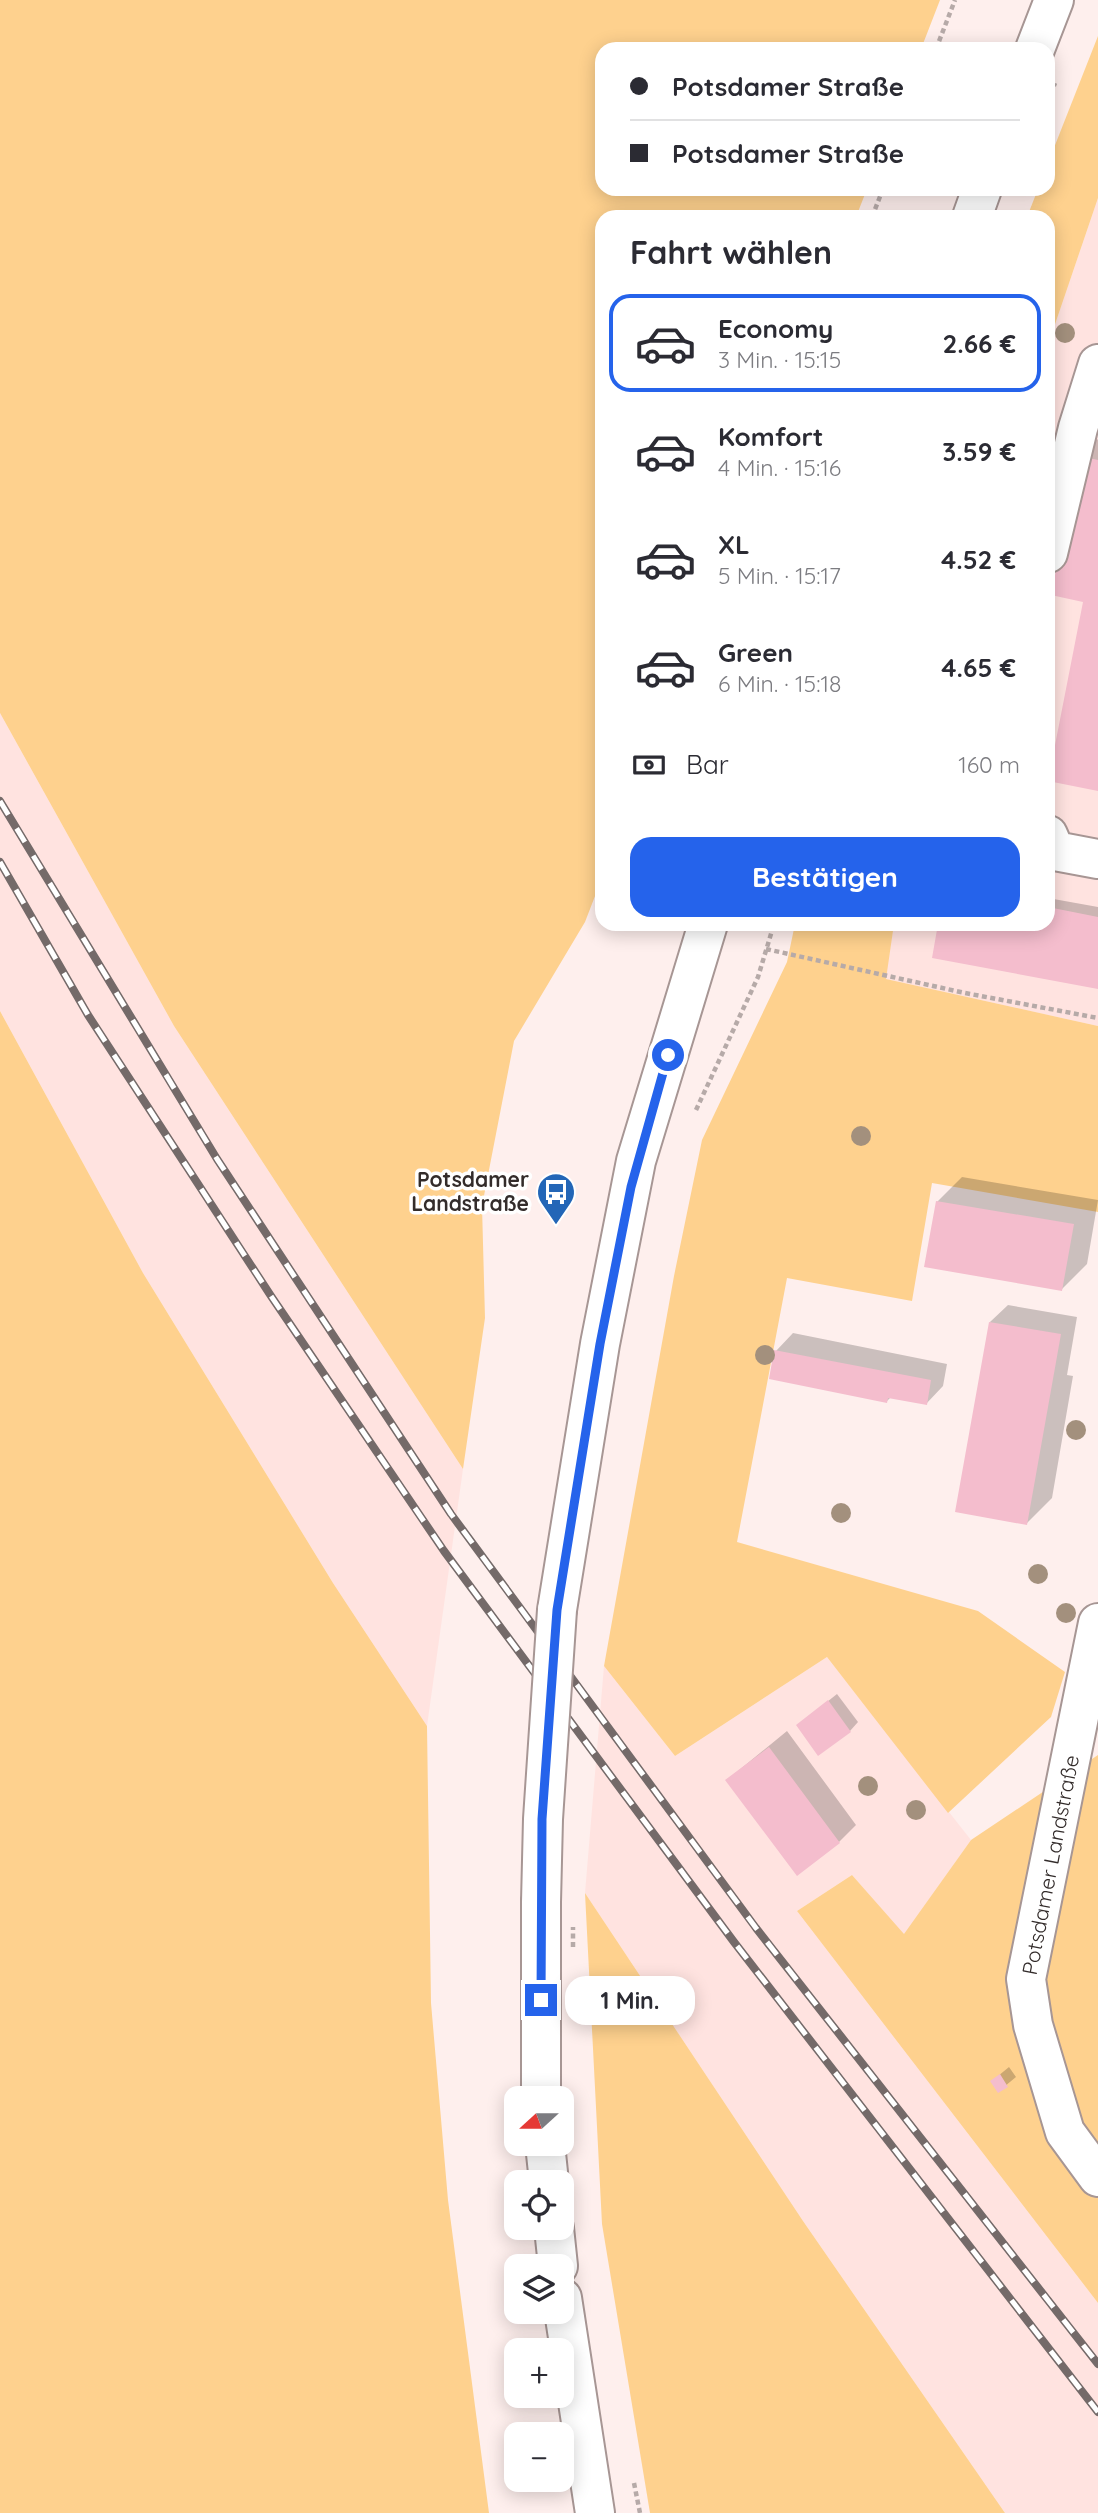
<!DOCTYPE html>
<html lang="de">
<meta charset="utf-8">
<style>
body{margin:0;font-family:Quicksand,sans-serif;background:#f7f7f7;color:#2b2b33;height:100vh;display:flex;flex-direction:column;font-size:26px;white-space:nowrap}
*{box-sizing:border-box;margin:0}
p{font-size:23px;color:#7c7c81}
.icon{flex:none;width:38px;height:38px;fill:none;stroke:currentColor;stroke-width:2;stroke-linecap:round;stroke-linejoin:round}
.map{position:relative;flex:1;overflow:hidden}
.sheet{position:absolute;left:595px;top:210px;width:460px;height:721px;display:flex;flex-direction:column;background:#fff;border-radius:21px;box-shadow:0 4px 18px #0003}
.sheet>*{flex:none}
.guide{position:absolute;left:595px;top:42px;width:460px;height:154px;border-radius:21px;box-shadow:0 4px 18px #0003;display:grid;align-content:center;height:154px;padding:0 35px;background:#fff}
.needle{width:46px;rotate:249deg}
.tools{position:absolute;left:504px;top:2086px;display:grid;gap:14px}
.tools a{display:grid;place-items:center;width:70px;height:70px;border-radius:14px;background:#fff;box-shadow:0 4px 18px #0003;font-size:35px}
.end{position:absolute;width:32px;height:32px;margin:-16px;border:9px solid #2563eb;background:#fff;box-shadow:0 0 0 4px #fff}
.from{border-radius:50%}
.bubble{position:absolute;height:49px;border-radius:21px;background:#fff;box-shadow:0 4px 18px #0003;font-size:23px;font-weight:700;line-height:49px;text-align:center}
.guide b{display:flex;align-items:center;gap:24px;height:66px;font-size:26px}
.guide b+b{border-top:2px solid #e1e1e2}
.guide i{width:18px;height:18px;background:#2b2b33}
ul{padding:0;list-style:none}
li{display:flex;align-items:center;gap:21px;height:98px;margin:0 14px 10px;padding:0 21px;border:4px solid transparent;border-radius:21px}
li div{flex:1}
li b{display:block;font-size:26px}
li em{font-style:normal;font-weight:700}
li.selected{border-color:#2563eb}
li>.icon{width:63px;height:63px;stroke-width:1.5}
h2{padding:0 35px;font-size:32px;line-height:84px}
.pay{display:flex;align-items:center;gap:18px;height:77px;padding:0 35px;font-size:26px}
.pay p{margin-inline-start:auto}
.primary-button{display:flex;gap:14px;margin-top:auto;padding:14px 35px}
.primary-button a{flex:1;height:80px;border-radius:21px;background:#2563eb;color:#fff;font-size:28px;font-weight:700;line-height:80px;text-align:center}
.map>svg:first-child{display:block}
.built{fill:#ffe3e0}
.green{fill:#fed18e}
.shadow{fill:#0003}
.building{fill:#f4bdcd}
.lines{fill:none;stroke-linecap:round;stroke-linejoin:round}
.minor-casing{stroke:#a79694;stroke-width:42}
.major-casing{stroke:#a79694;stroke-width:42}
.path{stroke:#b6aaa8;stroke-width:4.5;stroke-dasharray:5 3.5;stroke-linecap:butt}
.minor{stroke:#fff;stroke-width:38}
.major{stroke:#fff;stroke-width:38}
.rail-casing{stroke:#746a69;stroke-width:8}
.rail{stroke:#fff;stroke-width:5;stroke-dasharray:16;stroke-linecap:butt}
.major-bridge-casing{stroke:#a79694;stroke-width:42;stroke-linecap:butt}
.path-bridge{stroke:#b6aaa8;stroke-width:4.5;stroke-dasharray:5 3.5;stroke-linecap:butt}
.major-bridge{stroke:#fff;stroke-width:38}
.tree{fill:#a3907d}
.route{stroke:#2563eb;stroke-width:9}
.labels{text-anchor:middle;stroke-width:7;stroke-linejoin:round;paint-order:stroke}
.poi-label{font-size:21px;font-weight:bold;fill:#332c2b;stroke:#fff;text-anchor:end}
.street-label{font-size:21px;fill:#332c2b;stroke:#fff}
</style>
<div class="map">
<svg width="1098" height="2513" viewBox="0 0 1098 2513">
<rect width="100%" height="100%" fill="#feefed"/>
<!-- built -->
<path class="built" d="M1098 198V1026L885 979 894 924H1048V345Z
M0 713 174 1026 463 1469 427 1726 333 1583 143 1273 0 1011Z
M827 1657 971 1840 904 1935 852 1875 797 1911 1098 2303V2513H1005L803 2221 585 1893 604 1666 675 1756Z"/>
<!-- green -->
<path class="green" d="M0 0H940L921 49H602V189H867L856 217H602V878L585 922 514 1041 482 1206 485 1318 463 1469 174 1026 0 713Z
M1098 36V198L1048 345V217H1027L1038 189H1048V163Z
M795 924H894L886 979 1098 1026V1212L932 1183 912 1301 787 1278 737 1542 978 1611 1065 1672 1051 1717 948 1813 827 1657 675 1756 604 1666 674 1276 702 1140 787 962Z
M0 1011 143 1273 333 1583 427 1726 431 2003 448 2200 489 2513H0Z
M1098 1755V2303L797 1911 852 1875 904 1934 971 1840Z
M585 1893 803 2221 1005 2513H650L602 2224Z"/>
<!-- shadow -->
<path class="shadow" d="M1097 439 1098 440V789L1085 601 1080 457Z
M1048 898 1098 907V988L940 924H1048Z
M962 1177 1098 1200 1087 1264 1062 1289 937 1202Z
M1008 1305 1077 1317 1067 1375 1073 1376 1052 1498 1027 1523 990 1322Z
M793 1333 947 1364 943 1386 926 1404 891 1397 887 1401 776 1351Z
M837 1694 858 1722 850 1731 798 1725Z
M787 1731 856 1825 839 1842 727 1780Z
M1009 2067 1016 2077 999 2091 992 2081Z"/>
<!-- building -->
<path class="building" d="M1079 456 1098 460V791L1048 781 1083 602 1051 595Z
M1048 907 1098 917V989L932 958 938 924H1048Z
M936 1201 1074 1224 1062 1291 924 1267Z
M989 1322 1061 1334 1027 1525 955 1512Z
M774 1350 931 1380 927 1405 888 1398 887 1403 769 1379Z
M828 1700 851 1732 818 1756 796 1725Z
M769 1747 840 1843 797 1876 725 1780Z
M1000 2074 1008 2087 998 2093 990 2081Z"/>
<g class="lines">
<defs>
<path id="minor" d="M1048 553 1078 428 1098 364
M1048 835 1055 851 1098 859
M1098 1623 1026 1979 1033 2025 1065 2132 1098 2177"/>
<path id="major" d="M1035 49 1054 0
M972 217 982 189
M557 1610 600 1344 636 1161 708 924
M541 2098V1902
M545 2144 549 2182
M554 2228 558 2266
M562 2298 595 2513"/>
</defs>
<!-- minor casing -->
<use href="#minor" class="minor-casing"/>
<!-- major casing -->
<use href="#major" class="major-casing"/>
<!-- path -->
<path class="path" d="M936 49 955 0
M1048 102 1055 83
M872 217 883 189
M766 949 965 993 1098 1018
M696 1110 758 977 774 924
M634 2483 640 2513"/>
<!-- minor -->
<use href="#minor" class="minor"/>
<!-- major -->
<use href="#major" class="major"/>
<defs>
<path id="rail" d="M0 801 217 1159 451 1514 756 1928 1098 2364
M0 862 88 1015 271 1296 444 1551 734 1942 1098 2412"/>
</defs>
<!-- rail casing -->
<use href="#rail" class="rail-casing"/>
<!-- rail -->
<use href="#rail" class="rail"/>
<defs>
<path id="major-bridge" d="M541 1902 543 1819 557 1610"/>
</defs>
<!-- major-bridge casing -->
<use href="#major-bridge" class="major-bridge-casing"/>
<!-- path-bridge -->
<path class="path-bridge" d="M573 1947V1927"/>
<!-- major-bridge -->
<use href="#major-bridge" class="major-bridge"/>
</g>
<!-- trees -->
<g class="tree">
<circle cx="1065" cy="333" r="10"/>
<circle cx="861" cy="1136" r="10"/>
<circle cx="765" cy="1355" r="10"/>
<circle cx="1076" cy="1430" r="10"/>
<circle cx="841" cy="1513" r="10"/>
<circle cx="1038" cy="1574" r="10"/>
<circle cx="1066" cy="1613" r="10"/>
<circle cx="868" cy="1786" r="10"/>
<circle cx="916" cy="1810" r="10"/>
</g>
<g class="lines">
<!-- route -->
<path class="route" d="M541 2000 542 1819 557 1610 600 1344 631 1187 668 1055"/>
</g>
<!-- icons -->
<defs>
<symbol id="bus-pin" viewBox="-11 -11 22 30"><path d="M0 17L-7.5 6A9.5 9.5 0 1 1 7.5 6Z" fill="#2366b7" stroke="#fff"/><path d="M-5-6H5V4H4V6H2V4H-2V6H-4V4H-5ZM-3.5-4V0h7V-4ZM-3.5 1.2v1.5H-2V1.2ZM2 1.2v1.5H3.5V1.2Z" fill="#fff"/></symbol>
</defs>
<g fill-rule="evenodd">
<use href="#bus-pin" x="534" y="1170" width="44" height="60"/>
</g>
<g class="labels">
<!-- poi labels -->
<g class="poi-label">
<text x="529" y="1187">Potsdamer<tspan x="529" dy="24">Landstraße</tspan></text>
</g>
<!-- street labels -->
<g class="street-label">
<text transform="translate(1051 1865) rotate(-79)" y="7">Potsdamer Landstraße</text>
</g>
</g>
</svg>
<div class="tools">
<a><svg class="needle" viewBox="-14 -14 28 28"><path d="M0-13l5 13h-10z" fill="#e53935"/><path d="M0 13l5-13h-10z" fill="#7c7c81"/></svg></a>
<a><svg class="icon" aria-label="locate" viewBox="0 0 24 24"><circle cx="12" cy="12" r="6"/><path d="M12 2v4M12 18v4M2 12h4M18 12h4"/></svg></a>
<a><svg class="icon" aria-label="layers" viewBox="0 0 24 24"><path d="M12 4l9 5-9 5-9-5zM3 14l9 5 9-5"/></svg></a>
<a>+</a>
<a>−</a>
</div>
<i class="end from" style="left:668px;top:1055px"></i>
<i class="end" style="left:541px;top:2000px"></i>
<div class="bubble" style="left:565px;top:1976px;width:130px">1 Min.</div>
<div class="guide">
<b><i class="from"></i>Potsdamer Straße</b>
<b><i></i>Potsdamer Straße</b>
</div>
<section class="sheet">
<h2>Fahrt wählen</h2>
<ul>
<li class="selected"><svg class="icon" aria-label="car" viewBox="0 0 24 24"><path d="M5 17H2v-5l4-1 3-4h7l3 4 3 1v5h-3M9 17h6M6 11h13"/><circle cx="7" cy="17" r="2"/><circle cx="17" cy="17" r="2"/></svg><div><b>Economy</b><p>3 Min. · 15:15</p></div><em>2.66 €</em></li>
<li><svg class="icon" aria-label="car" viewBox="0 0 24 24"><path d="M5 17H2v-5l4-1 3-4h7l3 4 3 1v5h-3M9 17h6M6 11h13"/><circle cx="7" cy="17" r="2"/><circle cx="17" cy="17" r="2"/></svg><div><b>Komfort</b><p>4 Min. · 15:16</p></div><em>3.59 €</em></li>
<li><svg class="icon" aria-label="car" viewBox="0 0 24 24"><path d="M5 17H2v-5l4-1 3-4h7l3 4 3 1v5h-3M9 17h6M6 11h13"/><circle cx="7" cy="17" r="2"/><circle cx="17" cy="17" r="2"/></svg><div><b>XL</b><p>5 Min. · 15:17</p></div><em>4.52 €</em></li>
<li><svg class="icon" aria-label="car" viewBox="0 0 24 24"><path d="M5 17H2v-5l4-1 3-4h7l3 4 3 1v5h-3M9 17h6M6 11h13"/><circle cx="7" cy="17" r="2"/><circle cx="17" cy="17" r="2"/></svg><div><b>Green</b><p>6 Min. · 15:18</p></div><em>4.65 €</em></li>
</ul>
<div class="pay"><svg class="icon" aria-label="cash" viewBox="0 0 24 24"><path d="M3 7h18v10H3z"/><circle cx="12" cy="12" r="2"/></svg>Bar<p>160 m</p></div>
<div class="primary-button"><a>Bestätigen</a></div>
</section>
</div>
